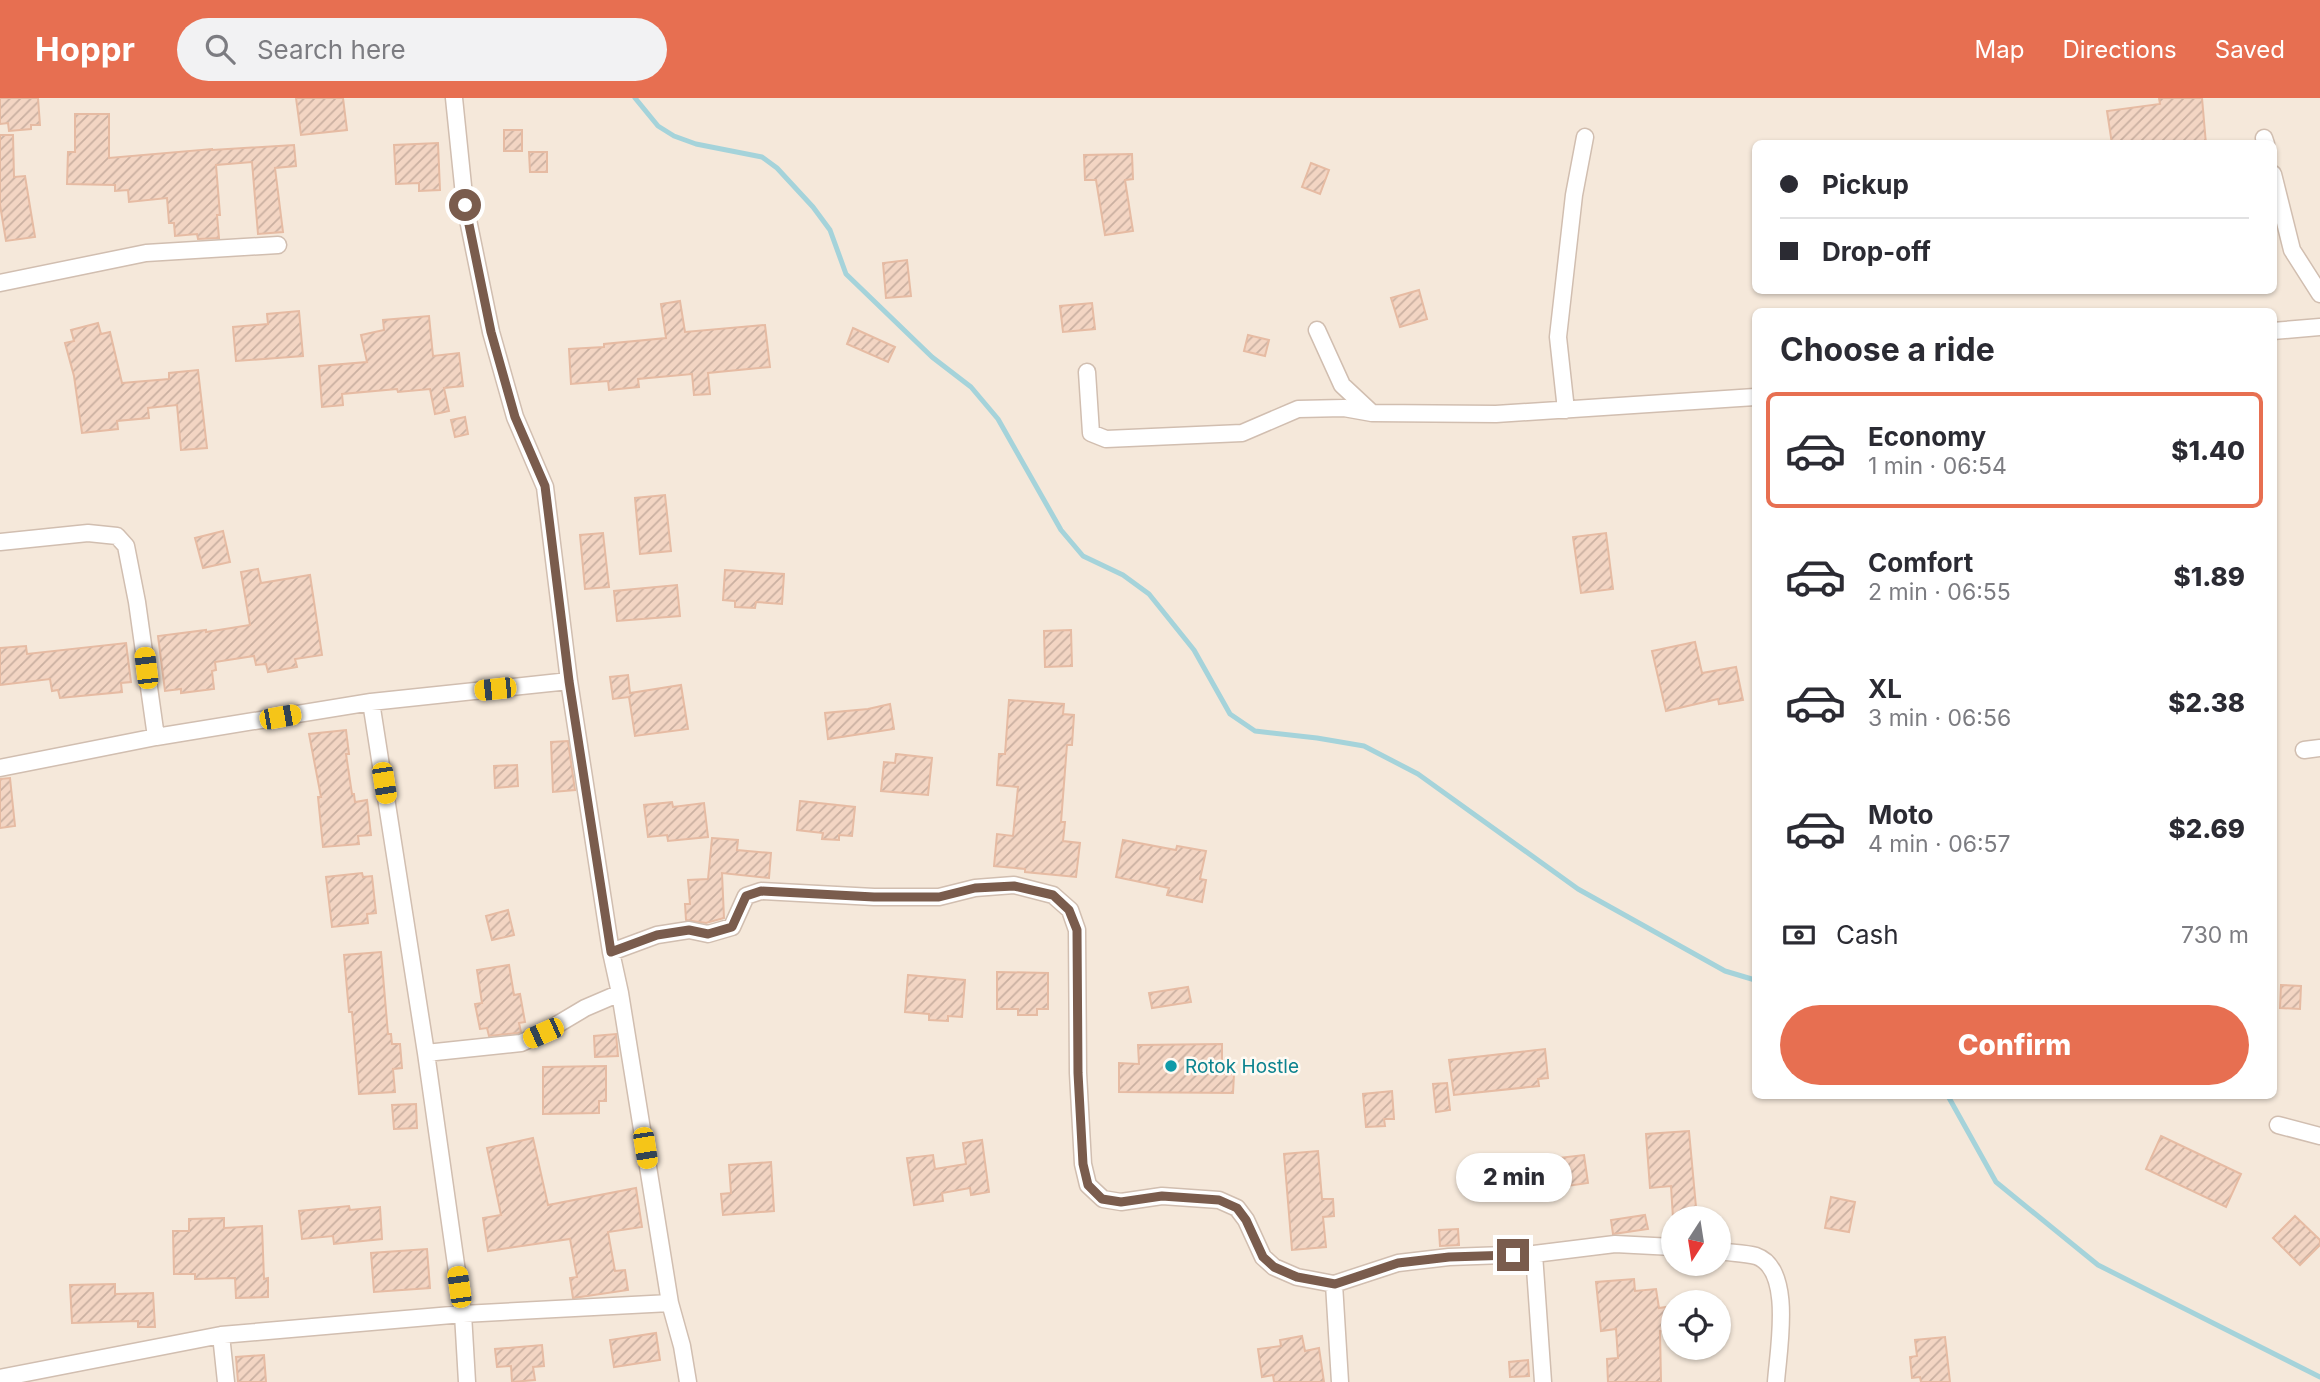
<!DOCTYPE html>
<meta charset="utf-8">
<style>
body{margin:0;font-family:Inter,sans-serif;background:#f2f2f3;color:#2b2b33;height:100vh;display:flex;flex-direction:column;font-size:26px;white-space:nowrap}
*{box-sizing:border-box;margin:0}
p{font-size:23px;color:#7c7c81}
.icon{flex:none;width:38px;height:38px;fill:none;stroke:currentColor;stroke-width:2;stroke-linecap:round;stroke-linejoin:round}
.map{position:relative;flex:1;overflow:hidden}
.side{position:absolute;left:1752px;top:210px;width:525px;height:791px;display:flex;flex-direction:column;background:#fff;border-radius:10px;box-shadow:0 2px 5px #0004}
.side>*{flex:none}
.top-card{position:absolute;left:1752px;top:42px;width:525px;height:154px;border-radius:10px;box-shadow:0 2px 5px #0004;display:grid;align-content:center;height:154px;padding:0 28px;background:#fff}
.needle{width:46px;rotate:192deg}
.controls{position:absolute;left:1661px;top:1108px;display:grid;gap:14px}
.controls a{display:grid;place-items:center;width:70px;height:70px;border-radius:50%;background:#fff;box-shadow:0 2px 5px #0004;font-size:35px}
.end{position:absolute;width:32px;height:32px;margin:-16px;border:9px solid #7a5c4d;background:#fff;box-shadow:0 0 0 4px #fff}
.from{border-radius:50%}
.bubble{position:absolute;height:49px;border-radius:24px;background:#fff;box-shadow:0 2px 5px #0004;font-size:23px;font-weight:800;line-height:49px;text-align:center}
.car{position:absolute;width:21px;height:42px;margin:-21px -10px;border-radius:9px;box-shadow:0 0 5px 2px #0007;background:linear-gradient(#f5c518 24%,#345 0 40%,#f5c518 0 76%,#345 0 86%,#f5c518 0)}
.top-card b{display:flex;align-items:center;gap:24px;height:66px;font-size:26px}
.top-card b+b{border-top:2px solid #e1e1e2}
.top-card i{width:18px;height:18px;background:#2b2b33}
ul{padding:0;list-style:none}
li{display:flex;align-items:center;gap:21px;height:116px;margin:0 14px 10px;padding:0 14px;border:4px solid transparent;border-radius:10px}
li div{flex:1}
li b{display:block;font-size:26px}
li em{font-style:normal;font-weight:800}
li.selected{border-color:#e76f51}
li>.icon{width:63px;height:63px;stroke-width:1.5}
h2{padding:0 28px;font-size:32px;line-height:84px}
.pay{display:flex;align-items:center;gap:18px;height:77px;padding:0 28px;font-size:26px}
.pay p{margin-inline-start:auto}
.primary-button{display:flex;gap:14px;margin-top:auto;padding:14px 28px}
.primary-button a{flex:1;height:80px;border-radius:42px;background:#e76f51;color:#fff;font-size:28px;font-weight:800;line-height:80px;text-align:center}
header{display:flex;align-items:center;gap:42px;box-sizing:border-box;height:98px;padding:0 35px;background:#e76f51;color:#fff}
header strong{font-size:33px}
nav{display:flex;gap:38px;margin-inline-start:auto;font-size:24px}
.search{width:490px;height:63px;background:#f2f2f3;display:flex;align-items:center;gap:18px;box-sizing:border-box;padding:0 24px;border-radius:38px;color:#7c7c81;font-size:26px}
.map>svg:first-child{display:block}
.residential{fill:#f5e8da;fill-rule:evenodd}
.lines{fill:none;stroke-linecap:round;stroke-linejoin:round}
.stream{stroke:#a5d3da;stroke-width:5}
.building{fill:url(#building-hatch);stroke:#e6bba3;stroke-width:2}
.street-casing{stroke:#d1beb0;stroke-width:19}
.street{stroke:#fff;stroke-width:16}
.route{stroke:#7a5c4d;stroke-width:9}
.culture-dot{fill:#0f9aa8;stroke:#fffaf3;stroke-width:2.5}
.labels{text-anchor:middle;stroke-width:5;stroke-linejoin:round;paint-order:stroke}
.culture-label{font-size:19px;fill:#0d838f;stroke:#fffaf3;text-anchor:start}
</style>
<header>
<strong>Hoppr</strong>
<div class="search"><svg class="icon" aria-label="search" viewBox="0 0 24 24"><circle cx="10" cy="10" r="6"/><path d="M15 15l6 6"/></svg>Search here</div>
<nav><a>Map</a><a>Directions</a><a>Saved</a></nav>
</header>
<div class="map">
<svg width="2320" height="1284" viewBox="0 0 2320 1284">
<defs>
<pattern id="building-hatch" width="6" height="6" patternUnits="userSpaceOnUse" patternTransform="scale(1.75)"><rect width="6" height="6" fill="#f3d5c3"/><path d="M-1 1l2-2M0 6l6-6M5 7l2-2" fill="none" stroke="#cab0a1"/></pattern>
</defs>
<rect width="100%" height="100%" fill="#fdf6ec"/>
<!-- residential -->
<path class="residential" d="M0 0H2320V1284H0ZM1755 46H2273V192H1755ZM1755 214H2273V998H1755ZM1673 1120H1718V1166H1673ZM1673 1204H1718V1250H1673Z"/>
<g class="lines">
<!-- stream -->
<path class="stream" d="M635 0 658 28 674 38 696 46 762 59 777 70 813 109 830 132 846 176 932 259 971 289 998 321 1061 432 1083 458 1123 477 1149 496 1194 552 1230 616 1255 633 1317 640 1364 648 1418 676 1578 791 1725 873 1755 882
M1948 998 1996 1084 2098 1167 2320 1279"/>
</g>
<!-- building -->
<path class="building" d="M0 0H38L40 27H31V31L9 33 8 25 0 26Z
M296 0H343L347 32 301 37Z
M2159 0H2202L2206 46H2112L2107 13 2160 6Z
M75 16H109V60L212 51V52L294 47 296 68 275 70 283 134 258 136 252 64 216 67 220 117H217L219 140 198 141 197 136 175 138 174 125H169L167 100 129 104 128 92 115 93V87L67 86 68 54H75Z
M504 32H522V53H504Z
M0 37H13L14 79 25 78 35 139 6 143 0 107Z
M438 45 440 92 419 93V85L396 86 394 47Z
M529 54H547V74H530Z
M1132 56 1133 81 1125 82 1133 133 1105 137 1096 82H1085L1084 57Z
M1311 65 1329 72 1320 96 1302 89Z
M907 162 911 198 886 200 883 165Z
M1419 192 1427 221 1400 229 1391 200Z
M680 203 685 234 765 227 770 269 708 275 710 296 694 297 692 276 638 281 639 289 609 292 608 283 571 286 569 251 604 249V246L666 240 661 206Z
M1092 205 1095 231 1063 234 1060 208Z
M299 213 303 258 236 263 233 229 268 226 267 216Z
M429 218 433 258 459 255 463 288 444 290 449 313 435 316 430 291 398 294 397 291 342 296 343 307 322 309 319 268 367 264 361 237 384 232 383 222Z
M98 225 101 236 110 234 122 285 169 281V275L198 272 207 350 181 352 177 307 148 310 149 320 117 323 118 331 82 335 74 278 65 245 74 243 71 232Z
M853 230 895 249 888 264 847 246Z
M1248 237 1269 242 1265 258 1244 253Z
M465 319 468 336 455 339 451 322Z
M665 397 671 453 640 456 635 400Z
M223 433 230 464 203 470 195 440Z
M603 435 609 489 585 491 580 437Z
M1606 435 1613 491 1581 495 1573 439Z
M258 471 261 485 310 477 322 557 295 561 297 569 268 574 266 566 256 567 254 558 215 564 216 572 212 573 214 591 181 595V591L165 593 158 538 206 532V534L250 527 241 474Z
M725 472 784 476 782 506 756 504 755 510 735 509V503L723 502Z
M677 487 680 518 617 523 614 493Z
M1071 532 1072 568 1045 569 1044 533Z
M1695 544 1702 575 1736 569 1743 602 1719 606 1718 601 1666 613 1652 553Z
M126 545 131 584 121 585 122 594 60 600 58 592 52 593 50 581 0 587V550L26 548 27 556Z
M628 577 630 595 681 587 688 631 635 638 629 599 613 601 610 579Z
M1009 602 1064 606 1063 616 1074 617 1072 647H1067L1061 724H1065L1063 743 1080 745 1076 779 1025 774V771L994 768 997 736 1013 738 1018 689 997 687 999 656H1005Z
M890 606 894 631 828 641 825 615 868 611Z
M346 632 349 656H346L352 696H354L355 704 367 702 371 737 358 738 359 746 323 749 318 699H321L309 636Z
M568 643 575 692 553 694 551 644Z
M896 656 932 660 928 697 881 693 884 664 895 665Z
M517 667 518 688 495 690 494 668Z
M10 680 15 728 0 730V681Z
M800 703 855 709 852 738 839 737V742L822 741 823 735 797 732Z
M672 704 673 709 704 705 708 739 668 743 667 737 648 739 644 707Z
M712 740 738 742 737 752 771 755 769 780 722 775 724 820 706 825 686 822 685 806H690L688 782 708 781Z
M1123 742 1176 752 1177 748 1206 753 1200 781 1206 782 1202 804 1167 797 1169 790 1116 779Z
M362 775 363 779 372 778 376 815 367 816 368 825 332 829 326 779Z
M508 812 514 837 492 842 486 818Z
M381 854 388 936H391L392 946H400L402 970 393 971 395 994 359 996 352 914H349L344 857Z
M509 867 514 897 520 896 525 924 519 925 521 934 518 935 489 938 487 930 480 931 475 906 482 905 477 872Z
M997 874 1048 875V911H1037V917H1018V911H997Z
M908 877 965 882 962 919 948 918V923L929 922V916L905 914Z
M2281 887 2301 888 2300 911 2280 910Z
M1188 889 1191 904 1152 910 1149 895Z
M616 936 618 958 595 959 594 938Z
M1222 946V975L1234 976 1233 995 1119 994V965L1139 966 1138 947Z
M1545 951 1548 980 1538 981 1539 988 1454 997 1449 962Z
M606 968V1003H599V1015L543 1016V969Z
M1447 985 1450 1012 1436 1014 1433 986Z
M1392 993 1394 1021H1384L1385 1028 1366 1029 1363 996Z
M416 1006 417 1030 394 1031 392 1007Z
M1689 1033 1697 1120H1673L1671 1088 1650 1090 1646 1036Z
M2161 1038 2241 1076 2226 1109 2146 1071Z
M533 1040 548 1107 636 1090 642 1129 608 1134 615 1173 625 1172 628 1192 573 1200 570 1180 577 1179 570 1141 488 1153 483 1120 501 1117 487 1050Z
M982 1042 989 1094 971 1097 970 1090 942 1095 943 1103 914 1107 907 1060 933 1057 935 1071 966 1066 963 1045Z
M1318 1053 1322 1101H1333L1334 1118 1323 1119 1326 1149 1292 1152 1284 1056Z
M1584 1057 1588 1085 1560 1089 1561 1095 1539 1098V1092L1502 1096V1101L1481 1103 1478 1069 1526 1064V1061L1550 1058V1061Z
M771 1064 774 1113 723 1117 721 1096 731 1095 729 1067Z
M1831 1099 1855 1104 1849 1134 1825 1130Z
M349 1108 350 1112 380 1109 382 1141 334 1146 333 1138 302 1141 299 1113Z
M1645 1117 1648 1131 1613 1136 1611 1122Z
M2295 1118 2320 1142V1147L2300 1167 2273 1140Z
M224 1120V1130L262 1128 264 1181 268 1180V1199L236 1200 235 1180 195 1181V1176H174L173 1133H189V1121Z
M1458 1131 1459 1147 1440 1148 1439 1132Z
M427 1151 430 1190 374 1194 371 1155Z
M1634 1181 1635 1193 1656 1191 1659 1210 1673 1208V1235L1660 1233 1661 1284H1608L1607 1261 1618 1260 1616 1231 1601 1233 1596 1184Z
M115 1186V1196L153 1195 155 1229H138V1223L72 1225 70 1187Z
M656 1235 660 1262 614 1269 610 1242Z
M1302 1238 1305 1253 1319 1250 1324 1284H1274L1273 1277 1262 1279 1258 1251 1281 1248 1280 1242Z
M1945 1239 1950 1284H1921L1920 1279 1912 1280 1910 1259 1917 1258 1915 1242Z
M542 1247 544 1268 533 1269 535 1282 512 1284 511 1268 497 1269 495 1251Z
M264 1257 266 1284H238L236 1259Z
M1528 1262 1529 1278 1510 1279 1509 1264Z"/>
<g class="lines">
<defs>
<path id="street" d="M2264 40 2266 46
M2273 76 2292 152 2320 196
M0 185 146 155 278 147
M1317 232 1342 287 1372 315
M2273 233 2320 229
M1087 274 1091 335 1106 341 1242 335 1298 311 1344 310 1372 315 1496 316 1755 299
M1566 312 1558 239 1574 97 1585 39
M0 444 88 435 117 438 126 448 137 504 156 639
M371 604 426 955 463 1216 467 1284
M2304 652 2320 650
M0 670 156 639 371 604 569 583
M611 854 657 837 689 832 708 836 732 829 746 798 761 793 874 799H939L975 790 1014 787 1053 797 1070 812 1077 832 1078 975 1083 1066 1088 1087 1103 1101 1121 1104 1162 1098 1219 1102 1237 1110 1246 1122 1263 1159 1274 1169 1297 1179 1334 1186 1398 1165 1449 1159 1534 1156 1615 1146 1673 1149
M426 955 521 945 543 935 585 910 620 895
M2278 1027 2320 1038
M1718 1153C1730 1155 1745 1155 1756 1158 1794 1171 1778 1253 1776 1284
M1534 1156 1543 1284
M1334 1186 1340 1284
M670 1205 682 1248 688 1284
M221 1237 226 1284
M0 1280 221 1237 463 1216 670 1205 620 895 611 854 569 583 545 389 515 319 491 234 465 107 454 0"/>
</defs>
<!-- street casing -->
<use href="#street" class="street-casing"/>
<!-- street -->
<use href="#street" class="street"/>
</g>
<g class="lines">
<!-- route -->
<path class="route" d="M465 107 491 234 515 319 545 388 569 583 611 854 657 837 689 832 708 836 732 829 746 798 761 793 874 799H939L975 790 1014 788 1053 797 1069 812 1077 832 1078 975 1083 1066 1088 1087 1102 1101 1121 1104 1162 1098 1219 1102 1237 1110 1246 1122 1263 1159 1274 1169 1297 1179 1335 1186 1398 1165 1449 1159 1513 1157"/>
</g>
<!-- markers -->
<circle class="culture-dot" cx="1171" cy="968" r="7"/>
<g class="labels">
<!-- culture labels -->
<g class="culture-label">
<text x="1185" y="975">Rotok Hostle</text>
</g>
</g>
</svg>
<div class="controls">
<a><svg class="needle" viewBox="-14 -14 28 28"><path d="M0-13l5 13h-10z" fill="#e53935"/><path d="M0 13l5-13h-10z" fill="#7c7c81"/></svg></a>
<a><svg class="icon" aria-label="locate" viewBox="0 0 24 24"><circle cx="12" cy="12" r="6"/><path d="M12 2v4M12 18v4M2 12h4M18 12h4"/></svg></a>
</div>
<i class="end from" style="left:465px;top:107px"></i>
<i class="end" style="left:1513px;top:1157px"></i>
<div class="bubble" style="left:1456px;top:1055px;width:116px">2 min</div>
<i class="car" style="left:146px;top:570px;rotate:353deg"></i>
<i class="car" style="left:495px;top:591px;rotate:264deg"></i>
<i class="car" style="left:280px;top:619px;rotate:80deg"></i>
<i class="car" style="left:384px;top:685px;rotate:171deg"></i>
<i class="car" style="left:543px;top:935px;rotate:246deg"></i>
<i class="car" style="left:645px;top:1050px;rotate:171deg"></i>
<i class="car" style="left:459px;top:1189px;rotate:352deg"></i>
<div class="top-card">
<b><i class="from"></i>Pickup</b>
<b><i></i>Drop-off</b>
</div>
<section class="side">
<h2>Choose a ride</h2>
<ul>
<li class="selected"><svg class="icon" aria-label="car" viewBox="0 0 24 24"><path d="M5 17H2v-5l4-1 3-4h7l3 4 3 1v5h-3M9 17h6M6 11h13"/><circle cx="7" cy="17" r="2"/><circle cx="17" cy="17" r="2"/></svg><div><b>Economy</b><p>1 min · 06:54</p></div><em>$1.40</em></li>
<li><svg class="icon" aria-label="car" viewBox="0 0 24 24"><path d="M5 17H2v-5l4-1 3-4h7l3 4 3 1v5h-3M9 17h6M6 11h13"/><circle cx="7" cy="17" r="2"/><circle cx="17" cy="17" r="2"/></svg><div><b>Comfort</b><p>2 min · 06:55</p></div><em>$1.89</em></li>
<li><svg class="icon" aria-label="car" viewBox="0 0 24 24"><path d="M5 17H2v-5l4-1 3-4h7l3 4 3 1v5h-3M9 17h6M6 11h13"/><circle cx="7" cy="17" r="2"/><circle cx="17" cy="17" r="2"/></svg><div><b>XL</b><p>3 min · 06:56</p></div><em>$2.38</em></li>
<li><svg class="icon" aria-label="car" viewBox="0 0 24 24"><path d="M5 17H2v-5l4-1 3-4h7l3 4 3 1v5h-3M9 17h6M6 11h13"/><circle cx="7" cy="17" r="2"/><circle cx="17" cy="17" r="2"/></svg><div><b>Moto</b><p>4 min · 06:57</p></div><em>$2.69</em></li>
</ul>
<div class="pay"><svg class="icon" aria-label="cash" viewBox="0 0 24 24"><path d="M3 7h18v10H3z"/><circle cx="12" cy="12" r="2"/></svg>Cash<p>730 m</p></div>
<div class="primary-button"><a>Confirm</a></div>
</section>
</div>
